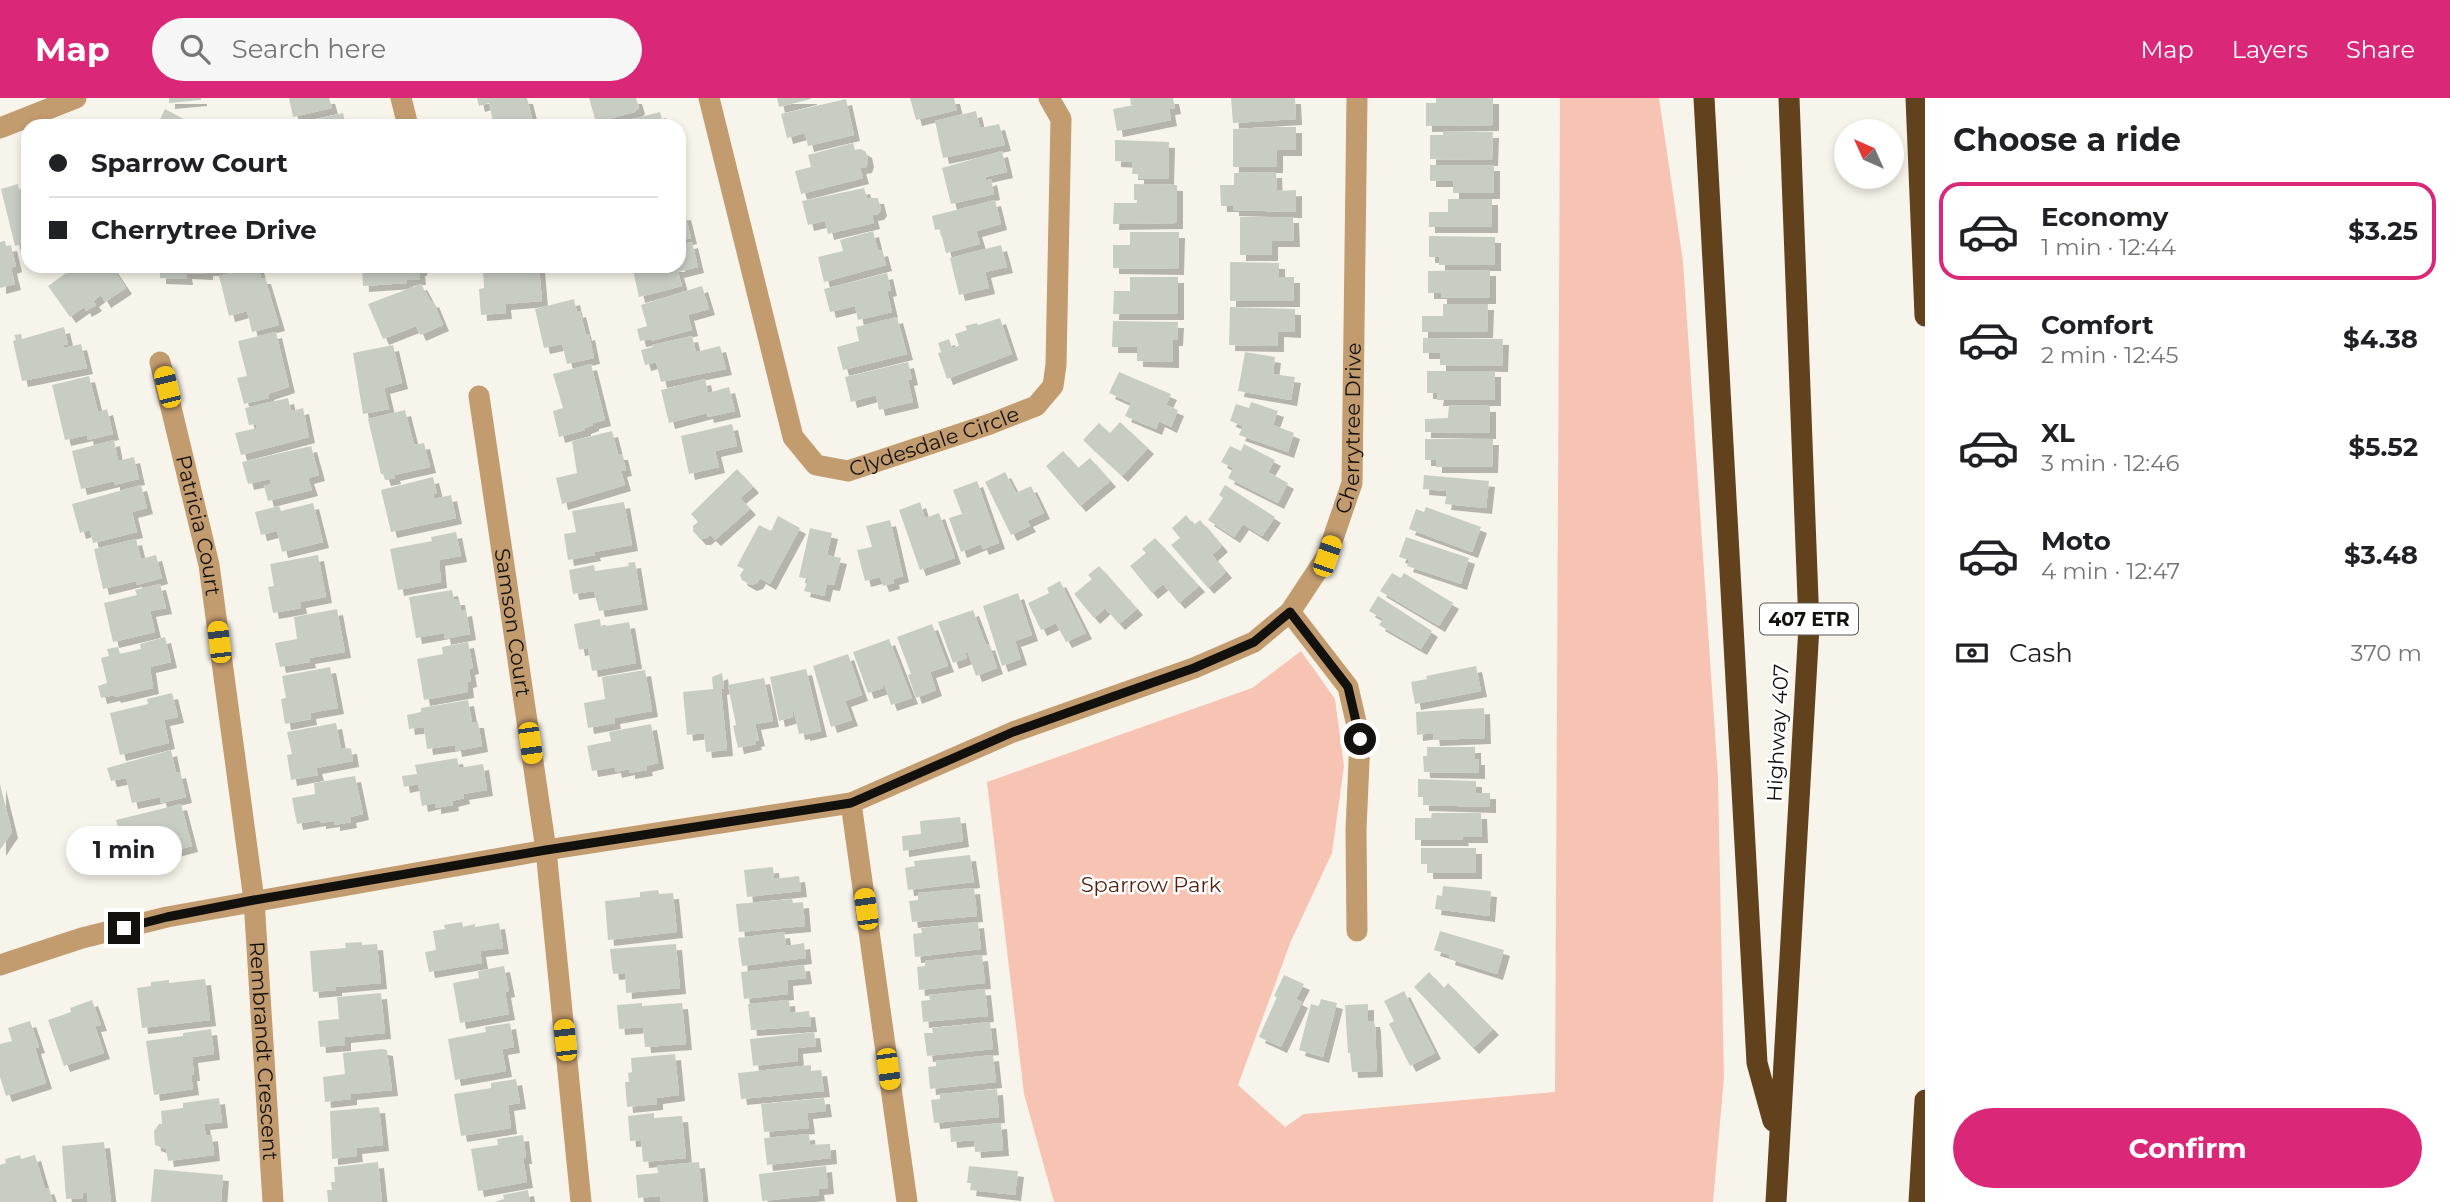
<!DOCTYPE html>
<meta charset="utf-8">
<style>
body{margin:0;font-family:Montserrat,sans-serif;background:#f6f6f6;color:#202124;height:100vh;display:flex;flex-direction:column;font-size:26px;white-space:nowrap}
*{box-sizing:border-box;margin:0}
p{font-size:23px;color:#757577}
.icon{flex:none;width:38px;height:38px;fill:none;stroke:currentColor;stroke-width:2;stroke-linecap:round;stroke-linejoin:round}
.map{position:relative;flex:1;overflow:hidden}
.drawer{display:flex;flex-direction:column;background:#fff;width:525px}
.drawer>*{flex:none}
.banner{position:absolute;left:21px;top:21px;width:665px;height:154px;border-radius:21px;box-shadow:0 4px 10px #0003;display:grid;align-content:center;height:154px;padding:0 28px;background:#fff}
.needle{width:46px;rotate:315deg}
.controls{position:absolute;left:1834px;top:21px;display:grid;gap:14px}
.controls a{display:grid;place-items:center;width:70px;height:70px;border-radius:50%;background:#fff;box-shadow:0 4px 10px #0003;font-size:35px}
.end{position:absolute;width:32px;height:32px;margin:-16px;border:9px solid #12110e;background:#fff;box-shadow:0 0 0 4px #fff}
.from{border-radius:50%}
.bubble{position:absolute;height:49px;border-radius:24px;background:#fff;box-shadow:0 4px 10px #0003;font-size:23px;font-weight:700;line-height:49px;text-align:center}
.car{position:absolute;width:21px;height:42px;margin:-21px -10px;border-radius:9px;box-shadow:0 0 5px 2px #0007;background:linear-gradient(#f5c518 24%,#345 0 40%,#f5c518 0 76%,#345 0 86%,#f5c518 0)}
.banner b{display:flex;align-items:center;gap:24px;height:66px;font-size:26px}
.banner b+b{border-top:2px solid #e0e0e0}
.banner i{width:18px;height:18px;background:#202124}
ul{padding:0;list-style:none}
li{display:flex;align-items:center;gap:21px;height:98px;margin:0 14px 10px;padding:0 14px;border:4px solid transparent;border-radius:21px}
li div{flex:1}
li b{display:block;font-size:26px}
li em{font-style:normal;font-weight:700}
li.on{border-color:#db2777}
li>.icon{width:63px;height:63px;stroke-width:1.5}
h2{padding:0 28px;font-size:32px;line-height:84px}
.pay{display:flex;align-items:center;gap:18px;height:77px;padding:0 28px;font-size:26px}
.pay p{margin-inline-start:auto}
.cta{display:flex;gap:14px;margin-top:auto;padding:14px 28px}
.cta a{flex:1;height:80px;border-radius:42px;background:#db2777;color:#fff;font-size:28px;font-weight:700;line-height:80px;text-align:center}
header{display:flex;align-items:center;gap:42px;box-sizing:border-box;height:98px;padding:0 35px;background:#db2777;color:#fff}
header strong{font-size:33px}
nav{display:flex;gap:38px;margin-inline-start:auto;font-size:24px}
.search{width:490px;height:63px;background:#f6f6f6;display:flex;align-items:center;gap:18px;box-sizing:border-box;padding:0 24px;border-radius:38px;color:#757577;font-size:26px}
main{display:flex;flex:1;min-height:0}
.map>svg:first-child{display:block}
.green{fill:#f7c4b3}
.building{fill:#c8cdc4;filter:url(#shadow)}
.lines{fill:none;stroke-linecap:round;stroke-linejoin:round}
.street{stroke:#c29b6f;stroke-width:21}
.highway{stroke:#61421d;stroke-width:21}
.route{stroke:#12110e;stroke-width:9}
.labels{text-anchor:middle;stroke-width:5;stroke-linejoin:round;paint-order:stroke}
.shield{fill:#fff;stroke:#595856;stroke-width:2}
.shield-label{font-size:19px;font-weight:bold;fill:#12110e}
.street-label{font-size:21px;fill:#12110e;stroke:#fff}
.park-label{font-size:21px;fill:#521f0c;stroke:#fff}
</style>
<header>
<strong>Map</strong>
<div class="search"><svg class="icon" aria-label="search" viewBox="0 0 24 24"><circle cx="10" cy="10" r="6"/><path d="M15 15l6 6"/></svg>Search here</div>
<nav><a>Map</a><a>Layers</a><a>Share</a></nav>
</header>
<main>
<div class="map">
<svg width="1925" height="1104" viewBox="0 0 1925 1104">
<defs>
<filter id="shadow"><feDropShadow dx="6" dy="6" stdDeviation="0" flood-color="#0004"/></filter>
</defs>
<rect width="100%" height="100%" fill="#f7f5eb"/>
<!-- green -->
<path class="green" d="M1560 0H1659L1683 163 1718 679 1724 979 1713 1104H1054L1024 996 987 684 1252 590 1301 553 1335 601 1344 668 1332 755 1291 843 1238 987 1285 1029 1304 1016 1555 994Z"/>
<!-- building -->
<path class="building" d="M169 0H201V2L169 5Z
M289 0H329L332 10 293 19Z
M477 0H527L534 28H494L489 5 479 8Z
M589 0H636L639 10 635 14 596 24Z
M777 0H811V1L779 9Z
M910 0H954L957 12 916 22Z
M1130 0H1173L1175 10 1169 11 1171 22 1117 33 1113 11 1134 7H1131Z
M1231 0H1295L1296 21 1233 25Z
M1436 0H1493V27L1426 28V5H1436Z
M846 1 854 37 808 48 805 35 787 40 781 16Z
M165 11 191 25 189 28H157Z
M976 13 980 30 999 26 1005 47 943 60 935 23Z
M660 14 664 28H609V27Z
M343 15 346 28H308V25L316 21Z
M1271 29H1296V52H1277V69H1233V31Z
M1443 33 1493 34 1492 62 1430 61V37H1443Z
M1115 42 1169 44 1168 81H1138V76H1132L1133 64 1115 63Z
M853 45 855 52 861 51 866 54 868 63 866 69 860 70 863 80 801 96 795 73 811 69 808 57Z
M1002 53 1007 74 985 79 986 83 991 81 994 96 951 106 942 70Z
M1430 67H1494V95H1453V83H1430Z
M28 74V145L15 148 1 91 18 86 19 91 26 90 23 76Z
M1276 74 1277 93 1296 92V114L1233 112V108H1221L1220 87H1234V75Z
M1134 86 1177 87V125L1113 126 1114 105H1137V102H1134Z
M864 90 867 100H878L881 112 878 116 872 117 874 125 828 136 825 123 808 127 802 103Z
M1448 101H1492V129H1429V114H1448Z
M995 102 1001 126 976 133 980 146 946 155 940 131 935 132 932 118Z
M685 116 691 140 679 143V117Z
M1240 119H1293L1294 143H1272V157H1240Z
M873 133 878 153 882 152 886 167 824 184 818 159 843 153 840 142Z
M1130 134H1179L1178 171 1113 170V147H1130Z
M1429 138 1495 139V167H1439V159H1429Z
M5 143 6 148 11 147 16 168 11 170 15 186 0 190V144Z
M692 144 698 169 678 174 682 188 639 199 632 168H679V148Z
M1001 147 1007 169 985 174 989 190 959 197 950 160Z
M1230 164 1279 165V179H1294V203H1230Z
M76 168H107L108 170 111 168 126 190 105 204 101 197 93 203 96 207 86 213 84 209 70 219 48 188Z
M160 168H222V172H207V176L186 175 187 181 160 180Z
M258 168 261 180H265L279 227 252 234 247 213 229 218 219 178Z
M362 168H421V172H419L420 181 407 182V185L363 188Z
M495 168H539L542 203 505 206 506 215 481 217 479 191 484 190 483 171 495 170Z
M1490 172V200H1441V195H1428V173Z
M887 175 891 192 887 193 892 214 858 222 855 208 830 214 824 191Z
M1130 179H1178V216H1113L1114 193H1130Z
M421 186 431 204 433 203 443 227 420 237 416 228 383 241 368 206Z
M702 188 709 211 688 217 692 232 651 243V241L640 243 637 231 647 228 641 207Z
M574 201 577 214 580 213 586 237 589 236 594 260 567 266 562 246 544 250 535 211Z
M1443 206H1488L1487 234H1422V218H1443Z
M1230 209 1295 211V234L1278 233V248L1229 247Z
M897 219 907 256 843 272 837 249 859 243 856 229Z
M1000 220 1012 256 947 281 938 255 941 254 938 245 949 241 952 250 959 248 955 236 967 232 965 228 977 225 978 227Z
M1113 223 1178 224 1177 242H1173V264L1137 263V249H1112Z
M64 229 68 246 63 247 64 250 81 246 87 270 22 283 13 243 16 242 14 237 21 236 22 241Z
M276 234 289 289 268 296 269 300 244 306 237 280 247 278 238 243Z
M692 238 696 254 720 248 726 271 661 284 656 264 645 267 641 252 653 249 652 247Z
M1423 240 1503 241 1502 268 1440 267V255H1423Z
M393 247 402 285 384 290 389 311 363 316 353 255Z
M1245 254 1275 259 1273 276 1295 279 1291 302 1238 293Z
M908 264 912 281 908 282 913 304 879 312 876 297 851 304 845 279Z
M591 266 605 322 593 325V327L585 330V332L559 339 553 313 563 310 553 276Z
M1427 273H1495V302H1437L1438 295H1427Z
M1119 274 1171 296 1166 307 1178 312 1171 329 1159 323 1156 331 1125 318 1131 305 1109 295Z
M89 278 98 314 107 311 113 336 88 342 87 337 65 342 52 287Z
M705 281 708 295 729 289 735 313 708 319 707 315 669 325 661 292Z
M288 300 291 313 303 310 309 339 241 357 235 335 257 330 256 326 249 327 245 310Z
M1251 304 1278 313 1273 327 1294 335 1288 354 1239 337 1243 328 1230 323 1236 306 1249 310Z
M1449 307 1490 308V335L1425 334V321L1448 320Z
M405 312 414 347 424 345 430 369 394 377 395 380 385 382 383 376H381L368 321Z
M1120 324 1148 350 1122 378 1083 342 1099 325 1110 335Z
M732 326 737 348 715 353 719 369 689 376 681 338Z
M612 333 618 356H622L626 372 621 373 625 387 562 406 556 380 577 375 572 343Z
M1425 341H1493L1492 369H1436V362H1425Z
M114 342 118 363 134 359 139 381 114 387V383L81 391 72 353Z
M1244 346 1275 362 1268 374 1288 385 1278 405 1228 380 1233 370 1221 364 1230 348 1241 353Z
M311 348 319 377 308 380 312 392 268 403 264 388 271 386 270 381 248 386 242 364Z
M1063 353 1078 370 1090 360 1110 383 1080 408 1046 368Z
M737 371 753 389 740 400 750 411 715 442 710 437 705 441H700L693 433V428L698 424 691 416Z
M1005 374 1016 395 1031 388 1044 415 1027 423 1030 428 1011 437 985 384Z
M1424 377 1489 383 1486 410 1445 406 1447 393 1423 391Z
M433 379 437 395 433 396 434 401 451 397 456 420 391 434 381 392Z
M977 383 999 445 983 451 981 446 961 454 949 420 962 416 953 392Z
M141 387 147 410 132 414 137 434 93 445 90 432 80 435 72 406Z
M1225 387 1275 419 1262 438 1243 426 1234 439 1208 422 1223 400 1219 397Z
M624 404 632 447 594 454 595 457 568 462 564 436 576 434 572 413Z
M920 404 925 420 939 415 955 460 920 472 899 412Z
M313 405 323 444 282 454 277 433 261 437 255 414 279 408 281 413Z
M1426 409 1481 429 1472 454 1409 431 1416 411 1424 414Z
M1186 417 1194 427 1200 422 1222 448 1212 457 1226 474 1208 490 1171 447 1180 440 1172 430Z
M778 418 800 430 770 486 760 480 757 485 751 487 742 482 740 477 744 471 737 468 759 427 771 433Z
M890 422 903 478 893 481 894 485 883 488 880 479 865 483 857 452 872 449 866 428Z
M810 430 832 435 827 457 841 460 834 487 827 486 824 498 804 493 808 481 799 479Z
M456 434 461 458 439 462 441 484 398 492 390 451 432 443 431 439Z
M1406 439 1469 460 1461 486 1407 468 1409 462 1399 459Z
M1155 440 1199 488 1179 505 1163 486 1152 495 1130 468 1146 455 1142 451Z
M136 441 141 461 156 457 162 480 137 487 136 483 103 491 94 451Z
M318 457 326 499 300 504 301 510 273 515 268 489 274 488 270 466Z
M635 464 642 506 599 513 594 493 573 496 569 472 594 467 595 473 629 468 628 465Z
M1099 468 1137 511 1119 526 1105 510 1094 520 1074 496 1092 481 1088 477Z
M1392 475 1401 480 1404 475 1453 505 1439 528 1380 493Z
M1060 483 1086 535 1066 544 1056 525 1041 532 1028 505 1049 495 1047 490Z
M160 486 166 510 150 513 155 534 113 544 104 505 137 497 135 492Z
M452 492 454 501H459L461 513 466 512 470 536 445 541 444 535 416 540 409 499Z
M1018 495 1032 537 1015 543 1021 561 1002 568 983 508Z
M1378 498 1432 533 1421 551 1379 527 1383 521 1369 513Z
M337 511 345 554 309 560 310 564 280 569 275 545 297 541 294 519Z
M973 512 986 547 989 546 997 570 976 578 968 555H965L967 560 953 565 938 524Z
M600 521 601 529 629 524 636 565 592 573 588 550 579 552 574 526Z
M932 526 948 568 930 574 936 592 916 600 908 577 911 576 897 539Z
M165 539 171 564 150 569 153 590 115 599 114 597 101 600 98 588 107 585 101 560 109 558 107 551 118 549 120 556 141 551 140 546Z
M889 541 912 600 891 607 884 586 882 587 883 590 868 595 853 554Z
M468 544 473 570 469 571 471 583 467 584 468 594 424 602 417 561 443 556 442 549Z
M848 556 862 597 845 603 852 622 831 629 813 568Z
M1476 568 1481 593 1415 606 1411 584 1427 581 1426 578Z
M330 569 338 610 310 615 311 621 285 626 281 601 286 600 282 578Z
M806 571 821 633 804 637V635L799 636 794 614H792L793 619 779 623 770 579Z
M645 572 652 613 614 620 615 625 588 630 584 605 605 601 602 579Z
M722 575 724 590 721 591 727 652 706 654 704 635 687 637 683 594 713 591 712 579Z
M764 580 773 623 755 626 759 642 755 643 756 646 738 650 733 628 736 627 728 587Z
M172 595 178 619 164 622 169 645 120 657 110 615 148 606 147 601Z
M468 602 472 624H478L482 648 456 653 455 647 427 651 424 629 409 631 407 617 421 614V610Z
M1484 610 1485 640 1434 642 1433 635 1417 637 1416 614Z
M336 625 341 651 351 650 353 663 316 670 318 677 291 682 287 657 292 656 287 634Z
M651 626 658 665 646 668 647 672 629 675V671L616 674 615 669 592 673 587 648 611 643 609 634Z
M1427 649H1475V661H1479V675L1424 674 1423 658H1427Z
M171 652 176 675 180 674 186 699 161 705 160 699 132 705 126 680 111 683 107 670Z
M457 660 459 670 483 666 487 692 463 696 464 700 452 703 453 707 435 710V705L422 708 418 686 404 689 402 678 417 676 415 667Z
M355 678 363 716 350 719 351 724 334 727V723L320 725V722L297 726 292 700 315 696 314 685Z
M1418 681 1476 683V695H1490V709L1423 707V699H1418Z
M0 686 12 734 0 752Z
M181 706 192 748 158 757 159 761 142 765 141 761 127 765 116 722Z
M1432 715H1481L1482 739H1462L1463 742H1415V720H1431Z
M960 719 963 743 903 753 902 738 921 736 920 723Z
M1421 750H1476V775H1427V766H1421Z
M970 757 974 784 908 792 905 770 915 768 914 763Z
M773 769 774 781 799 778 801 793 747 799 744 772Z
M1443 788 1491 793 1489 818 1435 811 1437 797 1442 798Z
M974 790 977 818 912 824 909 803 918 802V795Z
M658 792 659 796 673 795 677 834 608 842 605 803 640 799V794Z
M792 801 793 805 803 804 805 828 739 834 736 806Z
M462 824 463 829 475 826V829L499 825 503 850 480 853 482 865 429 874 425 854 436 852 433 833 445 831 444 827Z
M978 824 981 851 915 859 913 836 922 835 921 830Z
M1440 833 1504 852 1497 876 1449 861 1450 857 1434 852Z
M784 834 786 848 804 845 806 860 742 868 738 840Z
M362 844V847L377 846 381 885 336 889V892L313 894 310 853 346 850 345 845Z
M676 846 680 890 626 895 625 875 613 876 610 851Z
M982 857 985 885 919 892 917 869 925 868V863Z
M804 867 806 880 787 882 788 896 744 901 741 874Z
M504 868 509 893 505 894 509 916 460 925 453 885 479 880 478 873Z
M1429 874 1444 890 1448 885 1493 931 1473 950 1414 889Z
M1284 877 1304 886 1296 901 1302 904 1281 949 1259 939 1277 899 1274 898Z
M205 881 210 922 142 930 137 890 151 888V884L169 882V885Z
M985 891 988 918 923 924 921 903 930 902 929 897Z
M1404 893 1435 955 1410 968 1389 926 1394 923 1384 903Z
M381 895 385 935 345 939V947L320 949 318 923 339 921 337 899Z
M1321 901 1337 905 1323 959 1299 952 1311 906 1319 908Z
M92 902 101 927 95 928 104 955 64 968 48 922 71 914 70 910Z
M789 902 790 915 809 913 811 928 751 932 748 906Z
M642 905V908L682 905 686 946 645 949 643 929 619 931 617 907Z
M1368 906V923H1374L1375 928 1377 973 1352 974 1350 955H1348L1345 907Z
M30 923 39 949 35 950 46 985 6 998 0 979V946L12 943 8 930Z
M990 924 993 951 927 958 924 935H933L932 930Z
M510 925 514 949 502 951 506 973 455 982 448 941 486 934 485 929Z
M211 931 214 956 192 959 194 977H191L193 991 154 997 146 943 183 938V935Z
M814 934 816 948 797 950 798 963 753 968 750 941Z
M382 951 387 952 392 992 351 996V1001L325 1004 323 979 345 976 343 955Z
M675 956 679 997 657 1000V1006L627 1009 625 984H629L628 975 632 974 631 960Z
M993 957 996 984 930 991 928 969 936 968V963Z
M811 967V973L821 972 824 993 741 1001 738 975Z
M516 981 520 1005 508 1007 511 1030 461 1038 454 996 491 990V985Z
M997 991 999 1019 934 1025 931 1002 940 1001V996Z
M219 1000 222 1024 204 1026 206 1038 212 1037 214 1057 168 1063 166 1051 155 1047 154 1033 159 1026H162L161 1013 183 1010V1005Z
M824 1000 826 1013 807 1015 809 1030 764 1034 761 1006Z
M379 1009 383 1047 356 1050 357 1058 332 1061 330 1013Z
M654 1015V1020L682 1018 686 1060 643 1064 641 1042 630 1043 628 1018Z
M1001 1025 1003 1052 975 1054 974 1042 951 1044 950 1030Z
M809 1036 810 1047 830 1046 831 1060 767 1067 764 1040Z
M523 1037 526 1060H523L527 1084 478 1093 471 1051 498 1047 497 1041Z
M104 1044 111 1104H87V1095H83V1100L66 1101 62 1048Z
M20 1057 21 1061 35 1057 45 1091 48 1090 53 1104H0V1067L6 1065 5 1061Z
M378 1064 382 1104H328L327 1092H332L331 1084H335L334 1069Z
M699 1064 703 1104H661L660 1098 638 1100 636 1077 658 1075 657 1068Z
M826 1068 828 1090 818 1091 819 1097 762 1103 759 1076Z
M969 1068 1018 1073 1015 1097 970 1092 971 1085H967Z
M154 1071 223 1077 221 1104H151Z
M528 1092 530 1104H494L504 1101 503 1097Z"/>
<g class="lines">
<!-- street -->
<g class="street">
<path d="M401 0 408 28"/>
<path id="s1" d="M709 0 793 339 816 367 848 373 990 326 1036 308 1053 288 1056 267 1061 21 1049 0"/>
<path d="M0 30 76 0"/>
<path id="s2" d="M160 264 209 467 254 802 273 1104"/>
<path id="s3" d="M479 298 546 752 581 1104"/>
<path d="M1290 514 1348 589 1360 641 1356 732 1357 833"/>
<path d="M851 705 907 1104"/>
<path id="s4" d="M0 867 82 840 167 819 546 752 851 705 1013 634 1194 570 1254 544 1290 514 1327 458 1352 385 1357 0"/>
</g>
<!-- highway -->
<path class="highway" d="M1704 0 1757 965 1773 1023
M1916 0 1925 218
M1776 1104 1809 528 1789 0
M1919 1104 1925 1002"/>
</g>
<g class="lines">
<!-- route -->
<path class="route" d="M124 830 167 819 254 802 546 752 851 705 1013 634 1194 570 1254 544 1290 514 1348 589 1360 641"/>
</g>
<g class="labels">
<!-- shield labels -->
<rect class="shield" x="1760" y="505.5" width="98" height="31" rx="5"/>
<g class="shield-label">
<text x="1809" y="528">407 ETR</text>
</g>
<!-- street labels -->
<g class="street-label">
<text dy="7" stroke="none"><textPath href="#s4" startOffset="1547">Cherrytree Drive</textPath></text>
<text dy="7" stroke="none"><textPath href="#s1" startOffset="509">Clydesdale Circle</textPath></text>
<text dy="7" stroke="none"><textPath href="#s2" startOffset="168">Patricia Court</textPath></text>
<text dy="7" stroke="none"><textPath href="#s3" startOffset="229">Samson Court</textPath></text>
<text transform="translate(1778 635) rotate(-87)" y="7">Highway 407</text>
<text dy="7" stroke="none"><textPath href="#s2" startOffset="698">Rembrandt Crescent</textPath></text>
</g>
<!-- park labels -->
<g class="park-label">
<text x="1151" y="794">Sparrow Park</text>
</g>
</g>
</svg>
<div class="controls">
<a><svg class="needle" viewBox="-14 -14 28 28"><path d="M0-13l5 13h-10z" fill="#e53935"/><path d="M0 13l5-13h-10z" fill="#757577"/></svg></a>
</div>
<i class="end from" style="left:1360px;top:641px"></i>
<i class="end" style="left:124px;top:830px"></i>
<div class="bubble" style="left:66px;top:728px;width:116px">1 min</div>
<i class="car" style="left:167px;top:289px;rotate:346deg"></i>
<i class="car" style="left:1327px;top:458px;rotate:19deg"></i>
<i class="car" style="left:219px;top:544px;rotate:353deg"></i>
<i class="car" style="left:530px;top:645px;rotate:172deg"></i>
<i class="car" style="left:866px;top:811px;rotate:352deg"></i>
<i class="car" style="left:565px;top:942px;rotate:354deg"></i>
<i class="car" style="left:888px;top:971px;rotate:172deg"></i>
<div class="banner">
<b><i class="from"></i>Sparrow Court</b>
<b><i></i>Cherrytree Drive</b>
</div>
</div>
<section class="drawer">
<h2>Choose a ride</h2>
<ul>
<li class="on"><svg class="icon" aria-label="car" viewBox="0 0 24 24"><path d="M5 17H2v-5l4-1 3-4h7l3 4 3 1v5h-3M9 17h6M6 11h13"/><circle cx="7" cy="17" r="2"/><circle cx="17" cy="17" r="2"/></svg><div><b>Economy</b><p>1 min · 12:44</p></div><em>$3.25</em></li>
<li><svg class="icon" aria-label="car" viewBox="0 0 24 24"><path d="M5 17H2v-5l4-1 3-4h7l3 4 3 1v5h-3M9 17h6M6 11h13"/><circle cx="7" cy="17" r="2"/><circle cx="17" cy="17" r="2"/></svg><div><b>Comfort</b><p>2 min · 12:45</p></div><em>$4.38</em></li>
<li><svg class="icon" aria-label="car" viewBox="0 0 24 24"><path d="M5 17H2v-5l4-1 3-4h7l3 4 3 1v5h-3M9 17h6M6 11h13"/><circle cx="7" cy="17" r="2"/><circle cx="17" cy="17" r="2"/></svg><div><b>XL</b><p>3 min · 12:46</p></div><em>$5.52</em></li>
<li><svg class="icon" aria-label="car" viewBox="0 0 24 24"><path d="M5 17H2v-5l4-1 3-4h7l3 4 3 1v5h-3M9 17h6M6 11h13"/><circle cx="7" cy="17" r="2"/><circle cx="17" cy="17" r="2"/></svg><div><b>Moto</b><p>4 min · 12:47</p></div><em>$3.48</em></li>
</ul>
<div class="pay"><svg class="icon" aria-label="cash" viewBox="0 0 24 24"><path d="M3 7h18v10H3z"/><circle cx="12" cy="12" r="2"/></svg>Cash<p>370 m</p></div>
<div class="cta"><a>Confirm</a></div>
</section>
</main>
